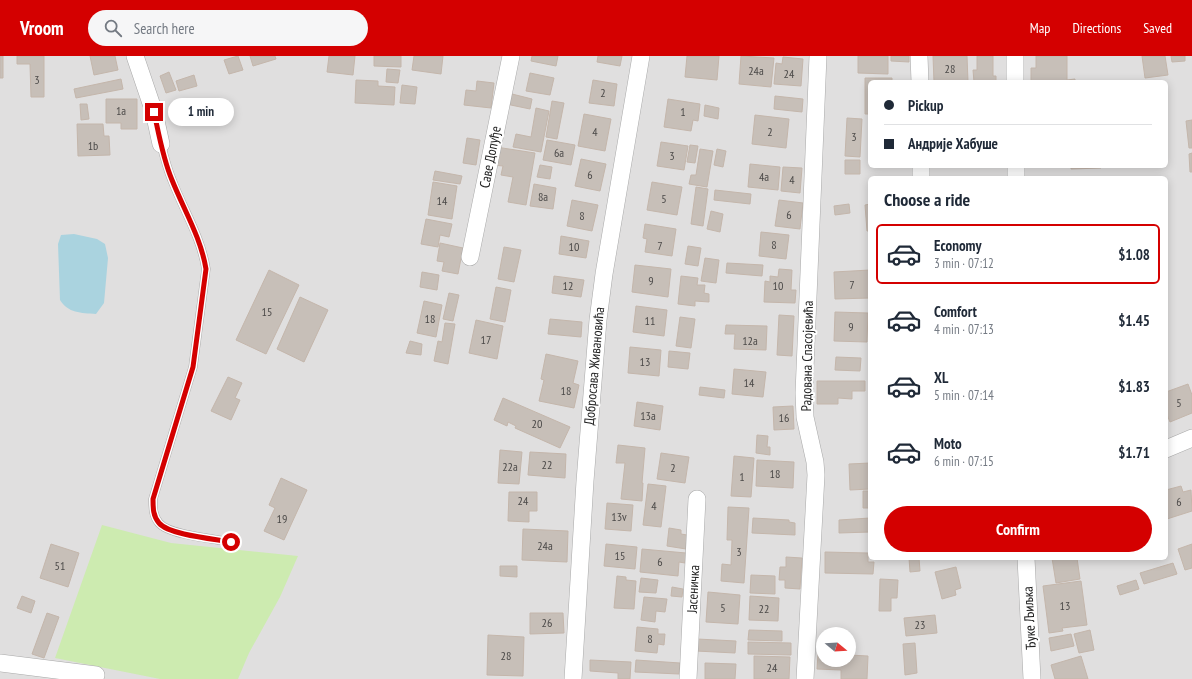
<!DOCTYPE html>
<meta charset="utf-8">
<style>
body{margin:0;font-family:"PT Sans Narrow",sans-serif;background:#f6f6f7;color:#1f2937;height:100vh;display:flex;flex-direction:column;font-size:15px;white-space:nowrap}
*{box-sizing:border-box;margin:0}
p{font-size:13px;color:#747a83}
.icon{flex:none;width:22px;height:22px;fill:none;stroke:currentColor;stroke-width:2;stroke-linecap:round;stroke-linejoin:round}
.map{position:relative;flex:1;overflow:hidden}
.panel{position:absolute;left:868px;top:120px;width:300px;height:384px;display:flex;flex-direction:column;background:#fff;border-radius:6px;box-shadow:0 2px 10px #0003}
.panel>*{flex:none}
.hud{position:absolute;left:868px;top:24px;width:300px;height:88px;border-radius:6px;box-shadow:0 2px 10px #0003;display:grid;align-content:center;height:88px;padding:0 16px;background:#fff}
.needle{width:26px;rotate:108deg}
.tools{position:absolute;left:816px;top:571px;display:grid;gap:8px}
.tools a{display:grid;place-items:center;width:40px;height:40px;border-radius:50%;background:#fff;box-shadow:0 2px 10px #0003;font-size:20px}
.end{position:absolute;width:18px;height:18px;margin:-9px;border:5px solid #d40000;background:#fff;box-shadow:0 0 0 2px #fff}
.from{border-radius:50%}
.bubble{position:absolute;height:28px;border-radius:14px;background:#fff;box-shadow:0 2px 10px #0003;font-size:13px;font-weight:700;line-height:28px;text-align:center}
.hud b{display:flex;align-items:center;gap:14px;height:38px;font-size:15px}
.hud b+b{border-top:1px solid #e0e1e3}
.hud i{width:10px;height:10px;background:#1f2937}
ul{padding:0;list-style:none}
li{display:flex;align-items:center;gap:12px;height:60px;margin:0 8px 6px;padding:0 8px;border:2px solid transparent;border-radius:6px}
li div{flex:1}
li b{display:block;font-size:15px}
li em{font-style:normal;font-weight:700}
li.on{border-color:#d40000}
li>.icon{width:36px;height:36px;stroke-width:1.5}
h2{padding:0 16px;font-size:18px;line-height:48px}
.primary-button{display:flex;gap:8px;margin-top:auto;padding:8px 16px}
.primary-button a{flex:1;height:46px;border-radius:24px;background:#d40000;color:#fff;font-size:16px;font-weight:700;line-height:46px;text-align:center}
header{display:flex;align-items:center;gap:24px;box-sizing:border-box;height:56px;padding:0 20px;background:#d40000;color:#fff}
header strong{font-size:19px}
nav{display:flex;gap:22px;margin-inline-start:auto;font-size:14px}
.search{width:280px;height:36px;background:#f6f6f7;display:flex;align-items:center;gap:10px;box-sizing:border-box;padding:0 14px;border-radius:22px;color:#747a83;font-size:15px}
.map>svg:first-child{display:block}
.residential{fill:#e0dfdf;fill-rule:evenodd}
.grass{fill:#cdebb0}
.water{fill:#aad3df}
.building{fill:#c7bfb8;stroke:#c4b6ab}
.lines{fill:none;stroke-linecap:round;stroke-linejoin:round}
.lane-casing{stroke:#a9a9a9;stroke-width:9}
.street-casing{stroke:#a9a9a9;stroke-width:18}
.lane{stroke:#fff;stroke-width:8}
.street{stroke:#fff;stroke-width:17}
.route{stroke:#d40000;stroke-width:5}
.labels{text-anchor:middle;stroke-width:4;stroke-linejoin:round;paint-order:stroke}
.number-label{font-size:12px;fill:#4b4948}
.street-label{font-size:14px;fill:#222;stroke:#fff}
</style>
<header>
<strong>Vroom</strong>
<div class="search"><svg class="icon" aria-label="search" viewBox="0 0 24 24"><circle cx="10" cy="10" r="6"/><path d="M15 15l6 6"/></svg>Search here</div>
<nav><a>Map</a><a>Directions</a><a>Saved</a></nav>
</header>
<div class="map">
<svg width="1192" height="623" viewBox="0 0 1192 623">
<rect width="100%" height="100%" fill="#f2efe9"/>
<!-- residential -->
<path class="residential" d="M0 0H1192V623H0ZM870 26H1166V110H870ZM870 122H1166V502H870ZM823 578H849V604H823Z"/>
<!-- grass -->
<path class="grass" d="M102 469 171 487 298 500 280 541 249 597 238 623H160L55 602Z"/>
<!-- water -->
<path class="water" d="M74 178 97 183 105 188 108 202 104 247 96 258C81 257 68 257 60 244L58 188 61 179Z"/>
<!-- building -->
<path class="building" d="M0 0H3V22H0Z
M17 0H44V41H31L30 8H17Z
M90 0H115L118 14 94 19Z
M238 0 243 14 229 18 224 4Z
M250 0H275L276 3 253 10Z
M329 0H355L353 19 327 16Z
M374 0H401V11L374 10Z
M414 0H443L441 18 412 14Z
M532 0H558L556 10 531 5Z
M598 0H622L620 10 597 6Z
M687 0H719L717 24 685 21Z
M741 0 774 2 771 31 739 28Z
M858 0H888V18L858 17Z
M891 0H909V6L891 5Z
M933 0H967L968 26H934Z
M977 0H993V20H996V26H974L973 14H977Z
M1036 0H1067V24L1075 23V26H1031V12H1036Z
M1142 0H1165L1168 19 1145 22Z
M1171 0H1185V5L1172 6Z
M783 1 803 3 801 30 774 28 776 7 782 8Z
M387 13 400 14 398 27 386 26Z
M169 16 176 34 166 37 160 20Z
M530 17 554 22 550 39 526 35Z
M194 19 197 30 179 35 176 25Z
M865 22H892V26H870V58H865Z
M121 23 123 33 76 42 74 33Z
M356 24 378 25V30L395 31 394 49 355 47Z
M593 24 617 28 614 50 589 47Z
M477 25 494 27 491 52 464 49 466 34 476 35Z
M402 29 417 31 415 48 400 47Z
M508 37 532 43 530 53 506 48Z
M775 40 803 43 802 56 774 53Z
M106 43H137V73H121V67H106Z
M668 43 700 48 698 65 693 64 691 75 664 71Z
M552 45 564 47 557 83 546 81Z
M80 48H87L89 63 81 64Z
M705 49 719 52 718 63 704 60Z
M536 52 549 55 541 96 513 91 516 78 531 81Z
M584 58 611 63 605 95 578 90Z
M755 59 789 63 786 92 752 88Z
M847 62 862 63 860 101 845 100Z
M1192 64V92H1189L1186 65Z
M77 68H103L104 80H109L110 99 78 100Z
M467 82 480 84 476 109 463 107Z
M547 84 575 89 571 109 543 104Z
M661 86 688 90 684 114 657 110Z
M690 89 698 90 695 107 687 106Z
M496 91 535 97 526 149 508 146 513 121 501 119 503 110 493 109Z
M700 93 713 95 707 131 689 128 691 119H696Z
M717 93 726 95 723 111 714 109Z
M1192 97V116H1190L1189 98Z
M581 103 606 108 600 135 575 130Z
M845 104H860V118H845Z
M750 108 780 111 778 134 748 131Z
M540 109 552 111 550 123 537 121Z
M1071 110H1101V112L1071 113Z
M783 111 802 112 800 137 781 135Z
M435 115 462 120 460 128 433 124Z
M433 126 457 130 452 163 428 159Z
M652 126 682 131 677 159 647 154Z
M534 128 556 132 553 153 530 150Z
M696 131 708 133 703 170 691 168Z
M715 134 751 138 750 148 714 144Z
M572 144 598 149 592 175 567 170Z
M779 144 803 147 800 173 775 170Z
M849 148 850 157 835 159 834 150Z
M870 148V175H867L865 149Z
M711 155 723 158 720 176 707 173Z
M426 163 452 168 449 181 440 179 438 191 421 188Z
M645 168 676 173 672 200 645 196 647 183 643 182Z
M761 176 789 179 786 203 759 200Z
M561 180 589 185 586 202 559 198Z
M440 187 463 192 458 218 442 215 444 206 437 205Z
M688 190 701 192 698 210 685 208Z
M504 191 521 194 514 226 498 223Z
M705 202 719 204 716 227 701 225Z
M727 207 763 209 762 220 726 217Z
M635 209 671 213 668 241 632 236Z
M779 213 792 214 791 234H796L795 247 764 246 765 225 770 226V220L778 221Z
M269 214 299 229 266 298 236 284Z
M870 214V242L835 243 834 216Z
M422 216 439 219 437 234 420 231Z
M554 220 584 224 581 241 552 237Z
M681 220 698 222 697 229H705L704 237 709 238V246L695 245V250L678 248Z
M496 231 511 234 505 266 490 263Z
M449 237 459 239 453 265 443 263Z
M300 241 328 254 304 306 277 293Z
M424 245 442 249 436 281 417 277Z
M636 250 667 254 664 280 633 276Z
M835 256 868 257 867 286 834 285Z
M779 259 794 260 792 300 777 299Z
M680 261 695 263 691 292 676 290Z
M550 263 582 266 581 281 548 278Z
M476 264 503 270 497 303 469 297Z
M445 267 455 268 448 308 434 305 438 285 442 286Z
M726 269 767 270 766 294 734 293 735 278H725Z
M410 285 422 288 421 299 406 297Z
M630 291 661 294 659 320 628 317Z
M669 295 690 297 688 313 668 311Z
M546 298 578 305 573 327 579 329 574 352 539 345 544 324 541 323Z
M836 301 861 302 860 315 835 314Z
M734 313 766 316 763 341 732 338Z
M228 321 242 327 235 342 240 344 231 364 211 355Z
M817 325H865V335H852V343L838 342V348H817Z
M1188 328 1192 339V357L1170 366 1166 356V336Z
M700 331 725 334 724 342 699 339Z
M503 342 570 371 560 392 515 372 516 370 508 366 507 370 494 364Z
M637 346 663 350 660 374 634 370Z
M793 350 794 373 774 374 773 351Z
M757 379 768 380 767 391H770V399L756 397Z
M618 389 645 392 642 427H643L642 445 621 443 625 407H616Z
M500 394 522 396 519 428 498 427Z
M530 396 566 398 565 422 528 419Z
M661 397 689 401 685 427 657 423Z
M734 400 754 402 751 441 731 440Z
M757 404 794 406 793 432 756 430Z
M870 407V433L850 434 849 408Z
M281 422 307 434 284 484 264 475 275 452 269 449Z
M648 428 666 430 661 471 643 469Z
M1181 430 1183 436 1191 434 1192 455 1167 463 1166 434Z
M863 435H870V458V452H863Z
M509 436H537V455H529V466L508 465Z
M607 447 633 449 631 475 605 473Z
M728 451 749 452 744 527 721 525 722 508 731 509 732 484H727Z
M753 462 789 464V466L795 467V479L752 477Z
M870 462V476L839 477V464Z
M669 472 681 474V478L687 479 686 493 667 490Z
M523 473 568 475 567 506 522 504Z
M51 488 79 497 68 531 40 522Z
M606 488 637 491 635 513 604 510Z
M1192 488V512L1185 514 1178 493Z
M642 493 686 497 685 507 679 506 678 520 640 516Z
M825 496 868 497V506H874L873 518 825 517Z
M786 501 802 502 800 533 785 532V524H779L780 511H786Z
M909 502H919L920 515 910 516Z
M1052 502H1077L1080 523 1056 527Z
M1173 507 1177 518 1144 528 1140 517Z
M500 510H517V521L500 520Z
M956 511 961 532 955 534 956 539 942 543 935 516Z
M751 519 775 520V538L750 537Z
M617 520 626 521V524L636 525 634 553 614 552Z
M641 522 658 524 656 537 639 536Z
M880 523 898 524 897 542H891V555H879Z
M1136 524 1139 533 1120 539 1117 530Z
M1081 525 1087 569 1062 572 1063 575 1049 577 1043 530Z
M672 531 683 533 682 541 671 540Z
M708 536 740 539 738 568 706 566Z
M22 540 35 545 31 557 17 552Z
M750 540 779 542 778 565 749 564Z
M644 541 667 543 665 556 656 555 655 566 641 564Z
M47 557 59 561 44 602 32 598Z
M530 557H563L564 577 530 578Z
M935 559 937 577 906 580 904 562Z
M637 571 658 573V578H665L664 589 658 588 657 597 635 595Z
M749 574 782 575V585L748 584Z
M1090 574 1094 594 1079 597 1074 578Z
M1071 578 1074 590 1051 595 1049 582Z
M488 579 524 581 523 620 487 619Z
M697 583 736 585 735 597 696 595Z
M748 586 791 587V599L748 598Z
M915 587 917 617 905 619 903 588Z
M818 598H823V604H849V599L868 600 867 623H841V614L817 613Z
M754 600 790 601 789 623H754Z
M1081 600 1088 623H1055L1051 609Z
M590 604 631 606 630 623H618V617L590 615Z
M636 604 680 607 679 618 635 616Z
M705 607 736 608 735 623H705Z"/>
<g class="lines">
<defs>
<path id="lane" d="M161 88C164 100 167 112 172 124 183 153 201 181 206 213L193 311 153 443C153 452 153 460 159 467 169 479 215 483 231 486"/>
<path id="street" d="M135 0 154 56 161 88
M919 0 920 26
M1015 0V26
M921 110V122
M1016 110V122
M470 201 511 0
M1166 393 1192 382
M1026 502 1032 623
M0 607 96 619
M573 623 585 425 598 264 604 218 641 0
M688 623 697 443
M805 623 816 419 815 406 805 361 804 337 818 0"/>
</defs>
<!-- lane casing -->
<use href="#lane" class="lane-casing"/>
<!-- street casing -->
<use href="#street" class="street-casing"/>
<!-- lane -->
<use href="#lane" class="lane"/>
<!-- street -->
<use href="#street" class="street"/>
</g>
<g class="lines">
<!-- route -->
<path class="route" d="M154 56C159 79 163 103 172 124 184 154 201 182 206 213L193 311 153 443C153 452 153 460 159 467 169 479 215 483 231 486"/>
</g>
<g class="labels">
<!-- number labels -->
<g class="number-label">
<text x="950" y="17">28</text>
<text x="756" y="19">24a</text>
<text x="789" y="22">24</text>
<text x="37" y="28">3</text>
<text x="603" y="41">2</text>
<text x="121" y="59">1a</text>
<text x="683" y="60">1</text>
<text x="595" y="80">4</text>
<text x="770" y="80">2</text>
<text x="854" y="85">3</text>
<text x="93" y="94">1b</text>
<text x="559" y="101">6a</text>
<text x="672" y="104">3</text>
<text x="590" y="123">6</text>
<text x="764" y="125">4a</text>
<text x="792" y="128">4</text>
<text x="543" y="145">8a</text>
<text x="664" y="147">5</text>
<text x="442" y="149">14</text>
<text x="789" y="163">6</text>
<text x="582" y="164">8</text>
<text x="774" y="193">8</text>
<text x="660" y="194">7</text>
<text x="574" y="195">10</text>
<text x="651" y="229">9</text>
<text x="852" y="233">7</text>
<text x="568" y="234">12</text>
<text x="778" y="234">10</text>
<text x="267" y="260">15</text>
<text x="430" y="267">18</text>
<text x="650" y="269">11</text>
<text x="851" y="275">9</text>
<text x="486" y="288">17</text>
<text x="750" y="289">12a</text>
<text x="645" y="310">13</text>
<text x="749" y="331">14</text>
<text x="566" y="339">18</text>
<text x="1179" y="351">5</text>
<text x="648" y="364">13a</text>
<text x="784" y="366">16</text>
<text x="537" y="372">20</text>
<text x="547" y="413">22</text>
<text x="510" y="415">22a</text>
<text x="673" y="416">2</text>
<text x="775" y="422">18</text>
<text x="742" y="425">1</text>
<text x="523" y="449">24</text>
<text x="1179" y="450">6</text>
<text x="654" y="454">4</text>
<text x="619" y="465">13v</text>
<text x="282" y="467">19</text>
<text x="545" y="494">24a</text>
<text x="739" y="500">3</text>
<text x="620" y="504">15</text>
<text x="660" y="510">6</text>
<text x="60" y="514">51</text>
<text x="1065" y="554">13</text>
<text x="723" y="556">5</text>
<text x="764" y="557">22</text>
<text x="547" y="571">26</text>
<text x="920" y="573">23</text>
<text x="650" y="587">8</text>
<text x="506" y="604">28</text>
<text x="772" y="616">24</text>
</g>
<!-- street labels -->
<g class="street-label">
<text transform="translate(490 101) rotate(-79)" y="5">Саве Допуђе</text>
<text transform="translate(807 300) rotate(-89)" y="5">Радована Спасојевића</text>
<text transform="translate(594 310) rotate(-85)" y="5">Добросава Живановића</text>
<text transform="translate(693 533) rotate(-87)" y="5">Јасеничка</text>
<text transform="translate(1029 562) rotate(-93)" y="5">Ђуке Љиљка</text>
</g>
</g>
</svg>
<div class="tools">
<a><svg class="needle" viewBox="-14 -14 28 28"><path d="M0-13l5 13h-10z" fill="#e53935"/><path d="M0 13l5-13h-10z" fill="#747a83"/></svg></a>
</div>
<i class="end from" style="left:231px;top:486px"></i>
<i class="end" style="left:154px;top:56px"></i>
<div class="bubble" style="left:168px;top:42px;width:66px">1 min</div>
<div class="hud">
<b><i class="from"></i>Pickup</b>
<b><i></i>Андрије Хабуше</b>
</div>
<section class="panel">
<h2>Choose a ride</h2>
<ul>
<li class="on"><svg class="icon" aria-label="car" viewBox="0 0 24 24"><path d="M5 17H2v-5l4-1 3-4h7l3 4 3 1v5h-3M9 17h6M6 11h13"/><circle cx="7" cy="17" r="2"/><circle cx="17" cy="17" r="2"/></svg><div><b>Economy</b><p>3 min · 07:12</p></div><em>$1.08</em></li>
<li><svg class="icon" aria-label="car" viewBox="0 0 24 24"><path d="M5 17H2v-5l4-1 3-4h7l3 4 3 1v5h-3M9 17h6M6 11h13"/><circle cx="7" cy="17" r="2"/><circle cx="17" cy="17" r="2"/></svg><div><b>Comfort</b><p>4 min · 07:13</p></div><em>$1.45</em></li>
<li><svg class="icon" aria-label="car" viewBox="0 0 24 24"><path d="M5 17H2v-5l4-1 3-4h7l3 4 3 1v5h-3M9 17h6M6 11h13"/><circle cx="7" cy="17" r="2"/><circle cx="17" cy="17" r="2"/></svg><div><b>XL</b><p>5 min · 07:14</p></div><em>$1.83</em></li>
<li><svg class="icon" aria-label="car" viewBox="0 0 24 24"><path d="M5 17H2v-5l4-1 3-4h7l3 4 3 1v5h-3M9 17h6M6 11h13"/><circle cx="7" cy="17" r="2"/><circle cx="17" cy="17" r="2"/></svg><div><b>Moto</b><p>6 min · 07:15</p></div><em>$1.71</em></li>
</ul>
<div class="primary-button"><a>Confirm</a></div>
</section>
</div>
